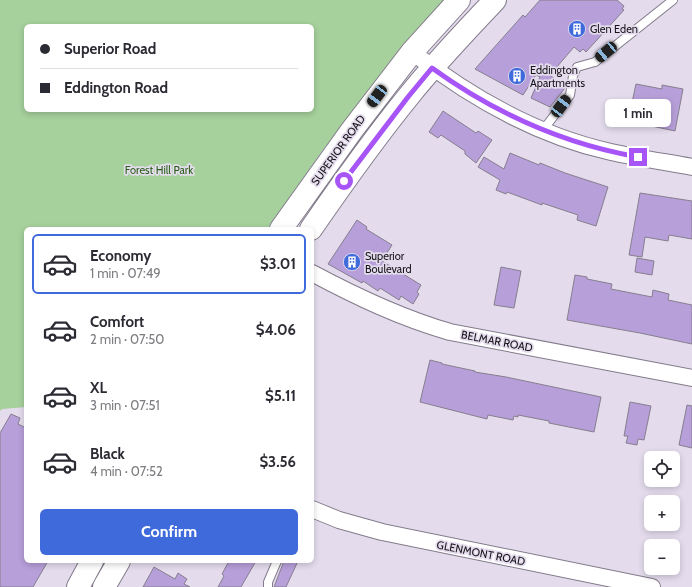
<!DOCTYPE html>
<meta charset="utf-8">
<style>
body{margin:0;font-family:Cabin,sans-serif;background:#f7f7f7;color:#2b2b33;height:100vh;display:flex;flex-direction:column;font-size:15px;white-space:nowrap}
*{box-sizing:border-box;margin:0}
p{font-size:13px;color:#7c7c81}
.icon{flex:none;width:22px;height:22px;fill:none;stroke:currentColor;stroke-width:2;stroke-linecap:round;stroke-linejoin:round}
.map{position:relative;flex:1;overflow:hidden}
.panel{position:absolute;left:24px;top:227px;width:290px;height:336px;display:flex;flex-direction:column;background:#fff;border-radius:6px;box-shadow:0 2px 6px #0003}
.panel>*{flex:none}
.top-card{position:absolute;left:24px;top:24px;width:290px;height:88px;border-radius:6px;box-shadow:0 2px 6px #0003;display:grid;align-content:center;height:88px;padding:0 16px;background:#fff}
.buttons{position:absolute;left:644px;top:451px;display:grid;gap:8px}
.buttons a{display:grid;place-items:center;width:36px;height:36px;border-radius:6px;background:#fff;box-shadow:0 2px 6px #0003;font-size:20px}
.end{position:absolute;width:18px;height:18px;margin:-9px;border:5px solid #a855f7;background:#fff;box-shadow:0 0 0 2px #fff}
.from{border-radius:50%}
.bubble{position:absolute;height:28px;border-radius:6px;background:#fff;box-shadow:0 2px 6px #0003;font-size:13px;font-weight:800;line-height:28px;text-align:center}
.car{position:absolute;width:12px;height:24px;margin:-12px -6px;border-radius:5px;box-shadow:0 0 3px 1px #0007;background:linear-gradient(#222 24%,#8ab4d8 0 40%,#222 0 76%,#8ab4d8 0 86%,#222 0)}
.top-card b{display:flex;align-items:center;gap:14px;height:38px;font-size:15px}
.top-card b+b{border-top:1px solid #e1e1e2}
.top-card i{width:10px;height:10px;background:#2b2b33}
ul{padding:7px 0 0;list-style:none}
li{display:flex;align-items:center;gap:12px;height:60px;margin:0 8px 6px;padding:0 8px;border:2px solid transparent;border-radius:6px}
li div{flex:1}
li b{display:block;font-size:15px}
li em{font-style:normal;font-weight:800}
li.selected{border-color:#3e6adb}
li>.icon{width:36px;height:36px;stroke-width:1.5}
.button{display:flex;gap:8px;margin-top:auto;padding:8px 16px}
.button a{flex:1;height:46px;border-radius:6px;background:#3e6adb;color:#fff;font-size:16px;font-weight:800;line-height:46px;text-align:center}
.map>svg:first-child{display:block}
.green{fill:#a6d09c;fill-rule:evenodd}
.building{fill:#b79fd9;stroke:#867f8f}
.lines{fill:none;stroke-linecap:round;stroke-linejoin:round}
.lane-casing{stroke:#837b8b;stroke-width:10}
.street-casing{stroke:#837b8b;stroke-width:18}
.secondary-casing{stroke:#837b8b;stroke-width:24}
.lane{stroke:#fff;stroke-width:8}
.street{stroke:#fff;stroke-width:16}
.secondary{stroke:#fff;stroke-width:22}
.route{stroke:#a855f7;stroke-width:5}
.labels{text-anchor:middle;stroke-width:3.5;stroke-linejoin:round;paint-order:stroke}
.poi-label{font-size:11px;fill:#151218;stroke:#e4dced;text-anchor:start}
.street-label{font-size:11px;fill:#151218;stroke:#e4dced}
.park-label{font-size:11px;fill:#275d17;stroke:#e4dced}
</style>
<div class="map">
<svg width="692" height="587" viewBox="0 0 692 587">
<rect width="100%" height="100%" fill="#e4dced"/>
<!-- green -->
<path class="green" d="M0 0H446L404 46 322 151 268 229H26V407L2 409 0 411ZM26 26H312V110H26Z"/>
<!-- building -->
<path class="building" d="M540 0H617L624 6 622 9 624 10 586 52 583 49 580 52 574 47 550 75 565 88 550 107 531 98 540 77 536 75 523 95 475 69 523 15 525 17Z
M636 84 662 89V85L683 89 675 131 628 121Z
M443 111 476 133 478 131 492 140 476 163 465 154V151L441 135 438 138 429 132Z
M510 153 539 165 540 163 565 173 608 187 596 226 577 220 578 215 542 203V205L507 192 506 194 496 190 500 180 478 167 484 157 504 169Z
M640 193 692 201V239L669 235 668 241 645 237 642 257 629 255Z
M357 220 367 227 366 229 392 245 382 261 421 285 417 292 419 294 413 304 401 296 399 300 380 288 378 291 363 281 362 283 328 264Z
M637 258 654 261 652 275 635 272Z
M501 267 521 271 514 308 494 305Z
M575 275 587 277V279L612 284 611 289 652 297 653 290 669 294 668 300 692 305V344L640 333 567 320Z
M430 360 442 363V364L475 371V372L506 377 601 397 594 432 549 423V421L518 415V417L514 416 513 420 488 415 487 419 420 402Z
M630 402 651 406 644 440 638 439 637 445 626 443 628 436H624Z
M687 405 692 406V448L679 445Z
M11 414 20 418 18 424 26 428V561H48L33 587H0V433Z
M229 561H256L241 587H218L224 576 222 574Z
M284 561H298L286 587H274Z
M154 567 175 579 178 573 187 579 184 584 190 587H143Z"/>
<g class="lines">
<defs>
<path id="lane" d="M543 130 570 95 573 76 577 67 595 62 673 0
M268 587V582L277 561"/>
<path id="street" d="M412 52C470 97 538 136 611 152 638 158 665 162 692 167
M312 273C357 297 401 318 450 332L692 378
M312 509 339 520 382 532 652 587"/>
<path id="secondary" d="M281 229 352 130 412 52 459 0
M311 229C342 184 373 140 408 97 435 63 465 32 495 0
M78 587 92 561
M104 587 119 561"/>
</defs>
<!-- lane casing -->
<use href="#lane" class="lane-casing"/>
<!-- street casing -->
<use href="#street" class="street-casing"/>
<!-- secondary casing -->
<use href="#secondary" class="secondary-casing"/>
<!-- lane -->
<use href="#lane" class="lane"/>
<!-- street -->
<use href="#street" class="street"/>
<!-- secondary -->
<use href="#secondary" class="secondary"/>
</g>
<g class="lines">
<!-- route -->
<path class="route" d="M344 181 408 97 432 68C493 112 564 144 638 157"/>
</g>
<!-- icons -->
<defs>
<symbol id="building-disc" viewBox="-11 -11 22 22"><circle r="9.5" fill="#3e6adb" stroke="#e4dced"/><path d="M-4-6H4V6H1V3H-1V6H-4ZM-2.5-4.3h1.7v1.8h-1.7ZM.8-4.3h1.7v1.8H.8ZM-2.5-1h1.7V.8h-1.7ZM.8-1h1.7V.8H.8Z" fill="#fff"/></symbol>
</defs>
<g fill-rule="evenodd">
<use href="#building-disc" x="567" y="19" width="20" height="20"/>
<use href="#building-disc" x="507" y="66" width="20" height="20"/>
<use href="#building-disc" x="342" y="252" width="20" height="20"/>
</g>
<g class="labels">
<!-- poi labels -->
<g class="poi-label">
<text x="590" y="33">Glen Eden</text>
<text x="530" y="74">Eddington<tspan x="530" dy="13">Apartments</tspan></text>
<text x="365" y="260">Superior<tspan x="365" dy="13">Boulevard</tspan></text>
</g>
<!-- street labels -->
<g class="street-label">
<text transform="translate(338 150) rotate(-54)" y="4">SUPERIOR ROAD</text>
<text transform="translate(497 341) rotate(11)" y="4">BELMAR ROAD</text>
<text transform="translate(481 553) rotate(11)" y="4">GLENMONT ROAD</text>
</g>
<!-- park labels -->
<g class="park-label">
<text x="159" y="174">Forest Hill Park</text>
</g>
</g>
</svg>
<div class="buttons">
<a><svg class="icon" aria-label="locate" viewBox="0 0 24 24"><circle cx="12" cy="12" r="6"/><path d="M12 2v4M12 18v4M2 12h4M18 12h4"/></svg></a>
<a>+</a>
<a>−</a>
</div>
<i class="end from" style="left:344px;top:181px"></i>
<i class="end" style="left:638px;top:157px"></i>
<div class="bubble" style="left:605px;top:99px;width:66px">1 min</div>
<i class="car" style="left:606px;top:52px;rotate:230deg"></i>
<i class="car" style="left:377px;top:96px;rotate:217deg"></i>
<i class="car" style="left:561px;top:106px;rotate:37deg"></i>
<div class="top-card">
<b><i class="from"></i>Superior Road</b>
<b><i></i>Eddington Road</b>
</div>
<section class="panel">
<ul>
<li class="selected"><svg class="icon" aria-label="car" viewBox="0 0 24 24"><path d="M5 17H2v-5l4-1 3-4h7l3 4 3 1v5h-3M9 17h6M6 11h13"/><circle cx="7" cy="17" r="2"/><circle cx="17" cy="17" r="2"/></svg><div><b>Economy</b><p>1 min · 07:49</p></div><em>$3.01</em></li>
<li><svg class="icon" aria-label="car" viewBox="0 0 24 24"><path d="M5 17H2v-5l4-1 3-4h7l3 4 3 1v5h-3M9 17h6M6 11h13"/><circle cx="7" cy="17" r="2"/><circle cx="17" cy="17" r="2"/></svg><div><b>Comfort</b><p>2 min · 07:50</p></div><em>$4.06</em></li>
<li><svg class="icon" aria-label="car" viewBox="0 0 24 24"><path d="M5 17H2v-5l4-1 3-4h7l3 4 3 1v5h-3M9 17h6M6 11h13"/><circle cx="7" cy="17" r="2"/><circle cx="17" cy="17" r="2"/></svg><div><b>XL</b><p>3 min · 07:51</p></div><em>$5.11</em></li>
<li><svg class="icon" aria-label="car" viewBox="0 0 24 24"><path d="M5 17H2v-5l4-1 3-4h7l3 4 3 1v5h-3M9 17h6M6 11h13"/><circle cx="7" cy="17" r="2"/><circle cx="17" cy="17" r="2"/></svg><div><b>Black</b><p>4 min · 07:52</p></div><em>$3.56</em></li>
</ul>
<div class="button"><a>Confirm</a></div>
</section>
</div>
